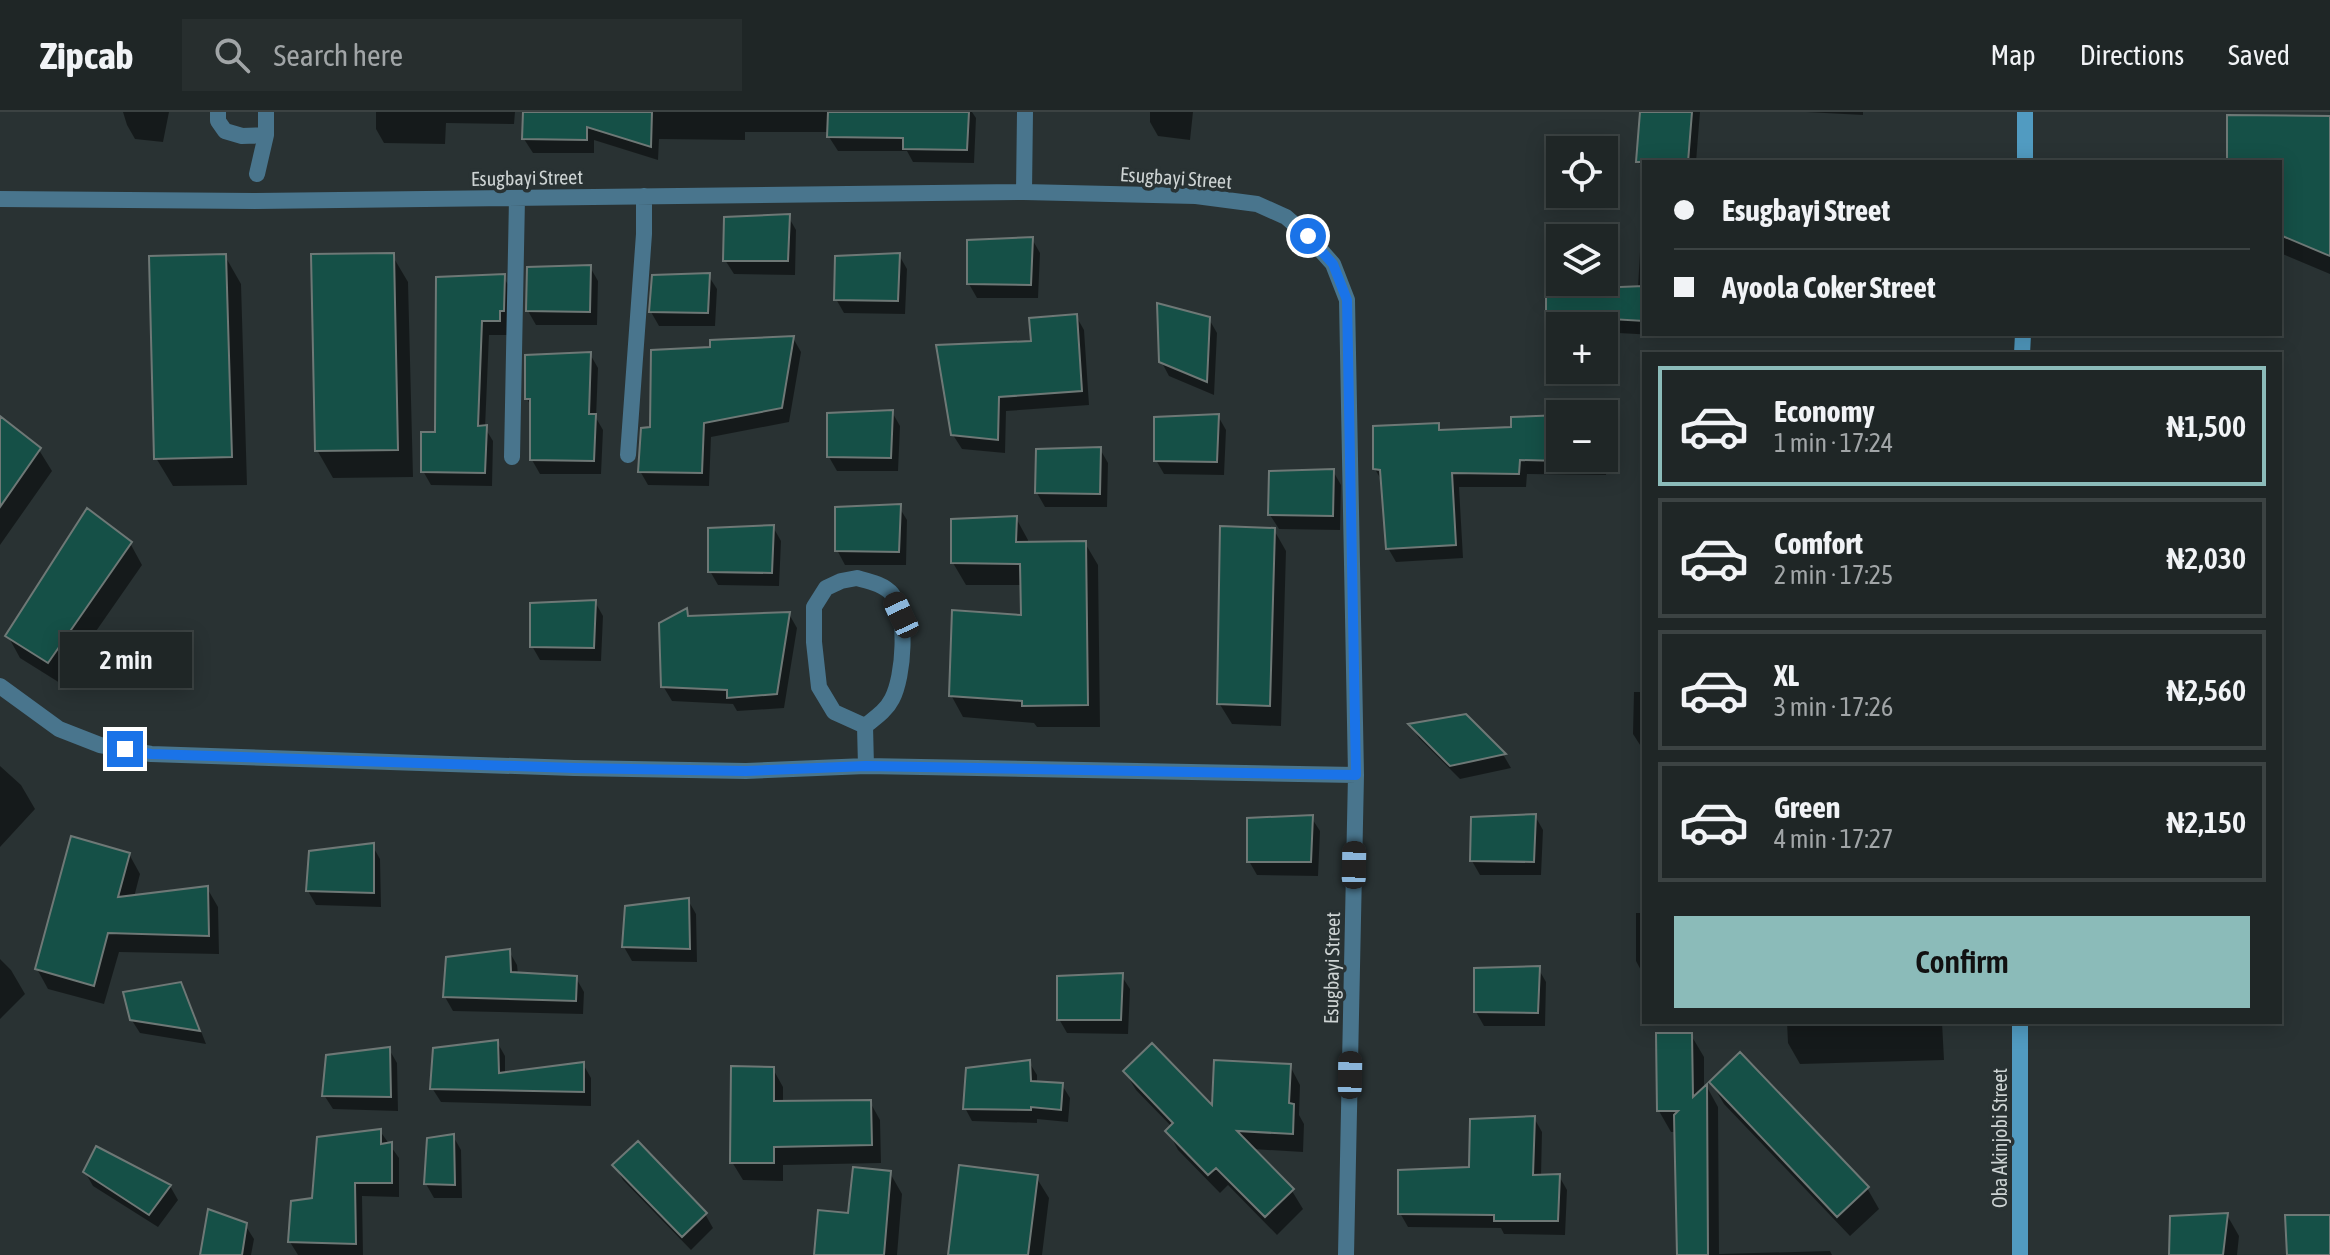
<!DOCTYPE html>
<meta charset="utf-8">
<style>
body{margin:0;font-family:"Asap Condensed",sans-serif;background:#272e2e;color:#f1f3f6;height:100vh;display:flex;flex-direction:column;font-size:30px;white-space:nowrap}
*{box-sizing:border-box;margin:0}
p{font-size:26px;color:#a1a5a7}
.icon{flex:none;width:44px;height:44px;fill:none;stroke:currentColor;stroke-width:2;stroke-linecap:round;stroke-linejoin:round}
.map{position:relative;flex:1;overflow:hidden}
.drawer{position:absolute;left:1642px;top:240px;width:640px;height:672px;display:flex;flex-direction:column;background:#1f2626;border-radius:0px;box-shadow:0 4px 20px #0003,0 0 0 2px #3c4343}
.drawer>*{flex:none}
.banner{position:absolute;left:1642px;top:48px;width:640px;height:176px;border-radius:0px;box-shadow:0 4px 20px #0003,0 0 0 2px #3c4343;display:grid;align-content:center;height:176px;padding:0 32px;background:#1f2626}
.fabs{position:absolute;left:1546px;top:24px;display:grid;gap:16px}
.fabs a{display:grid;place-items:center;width:72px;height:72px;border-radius:0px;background:#1f2626;box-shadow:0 4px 20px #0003,0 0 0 2px #3c4343;font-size:40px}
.end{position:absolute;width:36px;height:36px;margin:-18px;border:10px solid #1a73e8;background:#fff;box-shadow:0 0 0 4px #fff}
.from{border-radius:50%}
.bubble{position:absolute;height:56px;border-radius:0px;background:#1f2626;box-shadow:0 4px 20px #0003,0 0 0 2px #3c4343;font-size:26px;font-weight:600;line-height:56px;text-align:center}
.car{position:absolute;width:24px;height:48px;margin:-24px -12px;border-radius:10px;box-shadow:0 0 6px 2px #0007;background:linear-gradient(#222 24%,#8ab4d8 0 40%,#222 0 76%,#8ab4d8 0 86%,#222 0)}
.banner b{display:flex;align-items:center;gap:28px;height:76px;font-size:30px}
.banner b+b{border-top:2px solid #3c4343}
.banner i{width:20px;height:20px;background:#f1f3f6}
ul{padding:14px 0 0;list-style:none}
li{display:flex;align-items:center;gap:24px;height:120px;margin:0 16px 12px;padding:0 16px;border:4px solid #3c4343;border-radius:0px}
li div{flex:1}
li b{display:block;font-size:30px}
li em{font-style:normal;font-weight:600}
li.on{border-color:#8bbbb9}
li>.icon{width:72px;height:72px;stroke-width:1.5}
.cta{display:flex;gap:16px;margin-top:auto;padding:16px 32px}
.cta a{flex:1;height:92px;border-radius:0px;background:#8bbbb9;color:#111;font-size:32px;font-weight:600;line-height:92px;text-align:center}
header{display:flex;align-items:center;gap:48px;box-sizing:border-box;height:112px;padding:0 40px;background:#1f2626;border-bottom:2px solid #3c4343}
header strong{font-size:38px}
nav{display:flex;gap:44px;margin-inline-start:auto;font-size:28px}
.search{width:560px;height:72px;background:#272e2e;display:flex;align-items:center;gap:20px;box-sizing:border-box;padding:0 28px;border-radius:0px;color:#a1a5a7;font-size:30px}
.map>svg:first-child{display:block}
.shadow{fill:#0007}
.building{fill:#155047;stroke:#6e7876;stroke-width:2}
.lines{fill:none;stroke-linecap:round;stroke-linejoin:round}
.street{stroke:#49758d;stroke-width:16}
.secondary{stroke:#519bc1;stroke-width:16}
.route{stroke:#1a73e8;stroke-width:10}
.labels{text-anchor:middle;stroke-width:7;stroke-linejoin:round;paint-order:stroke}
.street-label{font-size:20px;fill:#cdd3d3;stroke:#293233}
</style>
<header>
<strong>Zipcab</strong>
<div class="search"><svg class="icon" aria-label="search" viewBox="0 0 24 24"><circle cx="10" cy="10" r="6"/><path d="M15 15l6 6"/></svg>Search here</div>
<nav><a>Map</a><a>Directions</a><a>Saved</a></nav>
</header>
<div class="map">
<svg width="2330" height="1143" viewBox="0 0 2330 1143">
<rect width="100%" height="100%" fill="#293233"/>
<!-- shadow -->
<path class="shadow" d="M123 0H169L163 30 135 27 127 13Z
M376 0H515L514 12 446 11 445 32 384 31 376 17Z
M525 0H972L976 6 974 51 913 50 907 39H838L829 25V20H745V28L659 27 658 48 594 28V41H533L524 27Z
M1150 0H1193L1190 28 1158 24 1150 10Z
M1642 0H1700L1696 50H1644V59L1638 49Z
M1806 0H1863V3Z
M2330 6V162L2280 141V50H2231Z
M1644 68V222H1693L1692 225 1618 221V236H1604V214H1560V235H1556L1548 221V180L1638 176Z
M788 104 796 118 795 163 734 162 725 148Z
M1032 127 1040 141 1038 186H977L969 172Z
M392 143 408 170 413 365 333 366 317 338Z
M899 143 907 157 905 202 844 201 836 187Z
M225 144 241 172 247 373 173 374 156 346Z
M590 155 598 169 597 213H536L528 199Z
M708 163 717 177 715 214H659L651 200Z
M503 164 511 178 507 223H489L485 316 493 329 492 374 431 373 423 359 437 322 438 167Z
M1076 204 1084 218 1089 293 1006 299 1005 341 962 337 953 323 1033 231Z
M1209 207 1217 221 1214 283 1169 264 1161 249Z
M793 226 801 240 789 310 711 325 709 374 648 373 640 359 652 317 712 237Z
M590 242 598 256 596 306 603 318 601 362H540L532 348V296L527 287Z
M892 300 900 314 898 359H837L829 345Z
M1218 304 1226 318 1224 363 1164 362 1156 348Z
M1560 305V346H1604V311L1608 318 1606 363 1527 362 1526 375H1459L1463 446 1396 450 1388 436 1383 371 1375 357 1438 313 1442 320 1538 316Z
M0 307 39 338 52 359 0 433Z
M1100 337 1108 351 1107 395H1045L1037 381Z
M1333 359 1341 373 1340 418 1279 417 1270 403Z
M899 395 907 408 906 453H845L837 438Z
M1016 406 1028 428V432L1085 431 1098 453 1100 615H1037L1034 611 963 605 951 583 1023 505V473H966L953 451Z
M773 415 781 429 779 474 718 473 710 459Z
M1274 418 1286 439 1281 614 1232 612 1219 591Z
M130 431 142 453 60 571 20 546 8 524Z
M595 490 603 504 601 549 540 548 532 534Z
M686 498 691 506 789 502 797 516 784 596 737 599 733 592 672 589 663 574Z
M1634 580H1644V636H1642L1633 622Z
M1466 604 1504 644 1511 656 1460 667 1419 626 1411 614Z
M0 654 21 673 35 697 0 735Z
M1535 704 1543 718 1541 763H1480L1472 749Z
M1311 705 1320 719 1318 764 1257 763 1249 749Z
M372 733 380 747 381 795 316 793 308 779Z
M129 742 140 762 134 785 207 776 218 795 219 842 119 840 104 892 48 877 37 857Z
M688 788 696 802 697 850 632 849 624 835Z
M1636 801H1644V864L1636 849Z
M509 839 517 853 518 863 576 866 584 880 583 902 453 899 445 885Z
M0 847 11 858 25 882 0 907Z
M1538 856 1546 870 1545 914H1484L1476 900Z
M1121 863 1130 877 1128 922 1067 921 1059 907Z
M180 872 188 886 206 932 140 921 131 907Z
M1787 910H1942L1944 948 1800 952 1788 931Z
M1691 923 1704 945V978L1707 975 1718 995 1719 1142 1830 1139 1832 1143H1678L1676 1020H1671L1659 999Z
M497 930 505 944V962L583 952 591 966V994L441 990 432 976Z
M389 937 397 951 398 999 333 997 324 983Z
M1029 950 1037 963V971L1062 973 1070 986 1068 1010 1037 1007V1011L972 1009 965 996Z
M1290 954 1300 973 1299 1003 1304 1012 1303 1040 1252 1037 1292 1079 1303 1097 1277 1123 1228 1073 1220 1081 1178 1038 1168 1019 1172 1015 1136 978 1125 960 1213 998Z
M773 957 783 975V991L870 990 880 1008 881 1051 783 1053V1069L743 1068 732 1050Z
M1711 970 1867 1076 1879 1097 1850 1124 1724 992Z
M1534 1006 1542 1020 1541 1065 1559 1064 1567 1078 1565 1123 1504 1122 1501 1116 1408 1115 1400 1101 1471 1057Z
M380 1019 399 1046V1085L362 1084 363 1143H298L290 1130Z
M453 1024 461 1038 462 1086H434L426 1072Z
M615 1054 705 1102 713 1116 691 1138 623 1068Z
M85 1060 170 1074 178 1088 158 1115 93 1074Z
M890 1061 902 1082 897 1143H816Z
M1036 1065 1049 1086 1042 1143H950Z
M2227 1103 2239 1124 2237 1143H2171Z
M245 1113 254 1127 251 1143H202Z"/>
<!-- building -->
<path class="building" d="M523 0H652L651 35 587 15V28L522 27Z
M828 0H969L967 38 903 37V26L827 25Z
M1640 0H1692L1688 50H1636Z
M2227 3 2330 4V144L2280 123V50H2227Z
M790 102 788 149H723L724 105Z
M1033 125 1031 173 967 172V128Z
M394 141 398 338 315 339 311 142Z
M900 141 898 189 834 188 835 144Z
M226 142 232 345 154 347 149 144Z
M591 153 590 200 526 199 527 155Z
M710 161 708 201 649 200 652 163Z
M505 162 504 199H500V209H482L478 314 487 313 485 361 421 360V320H435L436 165Z
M1644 174V209L1611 207V214H1546V178Z
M1157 191 1210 205 1207 270 1159 250Z
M1077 202 1082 279 999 285 998 328 951 323 936 233 1031 229 1029 206Z
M794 224 782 296 704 311 702 361 638 360 641 316 650 315 651 238 710 235V228Z
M591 240 589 302H596L594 349 530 348V287H525V243Z
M893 298 891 346 827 345V301Z
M1219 302 1217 350 1154 349V305Z
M1560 303V349L1520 348 1519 362 1452 361 1456 433 1386 437 1380 358 1373 357V314L1439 311V318L1511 315V305Z
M0 304 41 336 0 395Z
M1101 335 1100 382 1035 381 1036 337Z
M1334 357 1333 404 1268 403 1269 359Z
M901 392 899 440 835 439V395Z
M87 396 132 430 48 551 5 524Z
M1017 404 1016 430 1086 429 1088 593 1022 594V589L949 584 952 498 1021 503 1020 452 951 451V407Z
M774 413 772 461 708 460V416Z
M1220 414 1275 416 1270 594 1217 592Z
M596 488 594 536 530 535V491Z
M687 496 688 504 790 500 777 582 727 586V578L661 575 659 511Z
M1466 602 1506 642 1450 654 1408 612Z
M1536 702 1534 750 1470 749 1471 705Z
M1313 703 1311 750H1247V706Z
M71 724 130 741 118 785 208 774 209 824 108 821 94 874 35 857Z
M374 731V781L306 779 309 739Z
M689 786 690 837 622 835 625 794Z
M510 837 511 860 577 864 576 889 443 885 446 845Z
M1540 854 1538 901 1474 900V856Z
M1123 861 1121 908H1057V864Z
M181 870 200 919 130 908 123 880Z
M1656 921H1692L1693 985 1707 972 1708 1143H1677L1674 1003 1678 999H1657Z
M498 928 499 961 584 950V980L430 977 433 936Z
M1152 931 1212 993 1214 948 1291 952 1289 991 1294 992 1293 1022 1237 1019 1294 1077 1265 1105 1216 1056 1208 1063 1165 1019 1173 1011 1123 959Z
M390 935 391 985 322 984 326 943Z
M1740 940 1869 1075 1837 1105 1709 970Z
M1030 948 1031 969 1063 971 1061 998 1031 995V998L963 997 966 956Z
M731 954 774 955V989L871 988 872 1033 774 1035V1051H730Z
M1535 1004 1533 1063 1560 1062 1558 1109H1494V1103L1398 1102V1058L1469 1055 1470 1007Z
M381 1017V1032L392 1030V1071H355L356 1132 288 1130 291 1089 312 1086 317 1025Z
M454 1022 455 1073 424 1072 427 1026Z
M638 1029 707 1101 682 1125 612 1053Z
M96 1034 171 1073 149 1103 83 1060Z
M959 1053 1038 1063 1028 1143H948Z
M853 1055 891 1059 884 1143H814L818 1098 848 1101Z
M208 1097 247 1111 242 1143H200Z
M2228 1101 2223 1143H2169L2170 1104Z
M2285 1103H2330V1143H2287Z"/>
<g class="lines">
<!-- street -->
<path class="street" d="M218 0V9L225 19 242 24 266 23
M257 62 266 23V0
M1024 80 1025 0
M0 87 255 89 1024 80 1196 84 1257 92 1286 105 1308 124 1333 152 1347 188 1356 663 1346 1143
M628 343 644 122V84
M512 345 517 86
M857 466C868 469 884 472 892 482 908 503 904 564 892 587 886 599 875 606 865 614L834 600 819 575 814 530V495L826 476 841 469Z
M0 574 59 617 100 633 151 642 574 656 746 659 866 654 1356 663
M865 614 866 654"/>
<!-- secondary -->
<path class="secondary" d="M2025 0V50
M2022 242 2023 222
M2020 1143V910"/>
</g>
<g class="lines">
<!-- route -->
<path class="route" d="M125 637 151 642 574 656 746 659 866 654 1356 663 1347 188 1333 152 1308 124"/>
</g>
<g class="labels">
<!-- street labels -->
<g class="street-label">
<text transform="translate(527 66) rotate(-1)" y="7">Esugbayi Street</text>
<text transform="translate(1176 66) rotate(4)" y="7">Esugbayi Street</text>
<text transform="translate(1332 856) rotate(-89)" y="7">Esugbayi Street</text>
<text transform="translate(2000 1026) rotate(-90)" y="7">Oba Akinjobi Street</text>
</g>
</g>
</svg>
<div class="fabs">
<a><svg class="icon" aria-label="locate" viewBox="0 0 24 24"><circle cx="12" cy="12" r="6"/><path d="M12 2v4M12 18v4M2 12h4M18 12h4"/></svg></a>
<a><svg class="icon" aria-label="layers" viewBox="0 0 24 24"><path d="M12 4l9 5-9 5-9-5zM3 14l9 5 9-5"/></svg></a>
<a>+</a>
<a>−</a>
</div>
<i class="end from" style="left:1308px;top:124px"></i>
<i class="end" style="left:125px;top:637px"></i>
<div class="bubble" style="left:60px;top:520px;width:132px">2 min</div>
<i class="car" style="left:901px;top:503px;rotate:335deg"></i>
<i class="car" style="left:1354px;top:753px;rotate:1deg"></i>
<i class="car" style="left:1350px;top:963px;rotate:1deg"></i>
<div class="banner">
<b><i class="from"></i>Esugbayi Street</b>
<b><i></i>Ayoola Coker Street</b>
</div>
<section class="drawer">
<ul>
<li class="on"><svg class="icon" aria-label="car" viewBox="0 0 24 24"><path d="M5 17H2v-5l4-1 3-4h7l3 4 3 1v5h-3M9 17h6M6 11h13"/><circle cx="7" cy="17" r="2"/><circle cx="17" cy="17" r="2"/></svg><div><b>Economy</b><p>1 min · 17:24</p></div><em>₦1,500</em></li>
<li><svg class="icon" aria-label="car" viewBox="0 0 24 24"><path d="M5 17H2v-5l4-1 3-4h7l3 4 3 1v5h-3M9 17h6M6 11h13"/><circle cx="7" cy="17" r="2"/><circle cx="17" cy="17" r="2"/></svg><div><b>Comfort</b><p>2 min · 17:25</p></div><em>₦2,030</em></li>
<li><svg class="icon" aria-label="car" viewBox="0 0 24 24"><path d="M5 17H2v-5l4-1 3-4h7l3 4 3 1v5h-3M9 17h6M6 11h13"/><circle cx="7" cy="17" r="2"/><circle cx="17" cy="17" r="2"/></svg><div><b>XL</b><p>3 min · 17:26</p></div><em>₦2,560</em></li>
<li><svg class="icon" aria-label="car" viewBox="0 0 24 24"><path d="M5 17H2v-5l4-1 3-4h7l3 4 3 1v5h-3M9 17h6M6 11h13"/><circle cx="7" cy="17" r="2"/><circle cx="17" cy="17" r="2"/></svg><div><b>Green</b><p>4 min · 17:27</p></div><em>₦2,150</em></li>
</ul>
<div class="cta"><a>Confirm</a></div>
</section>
</div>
